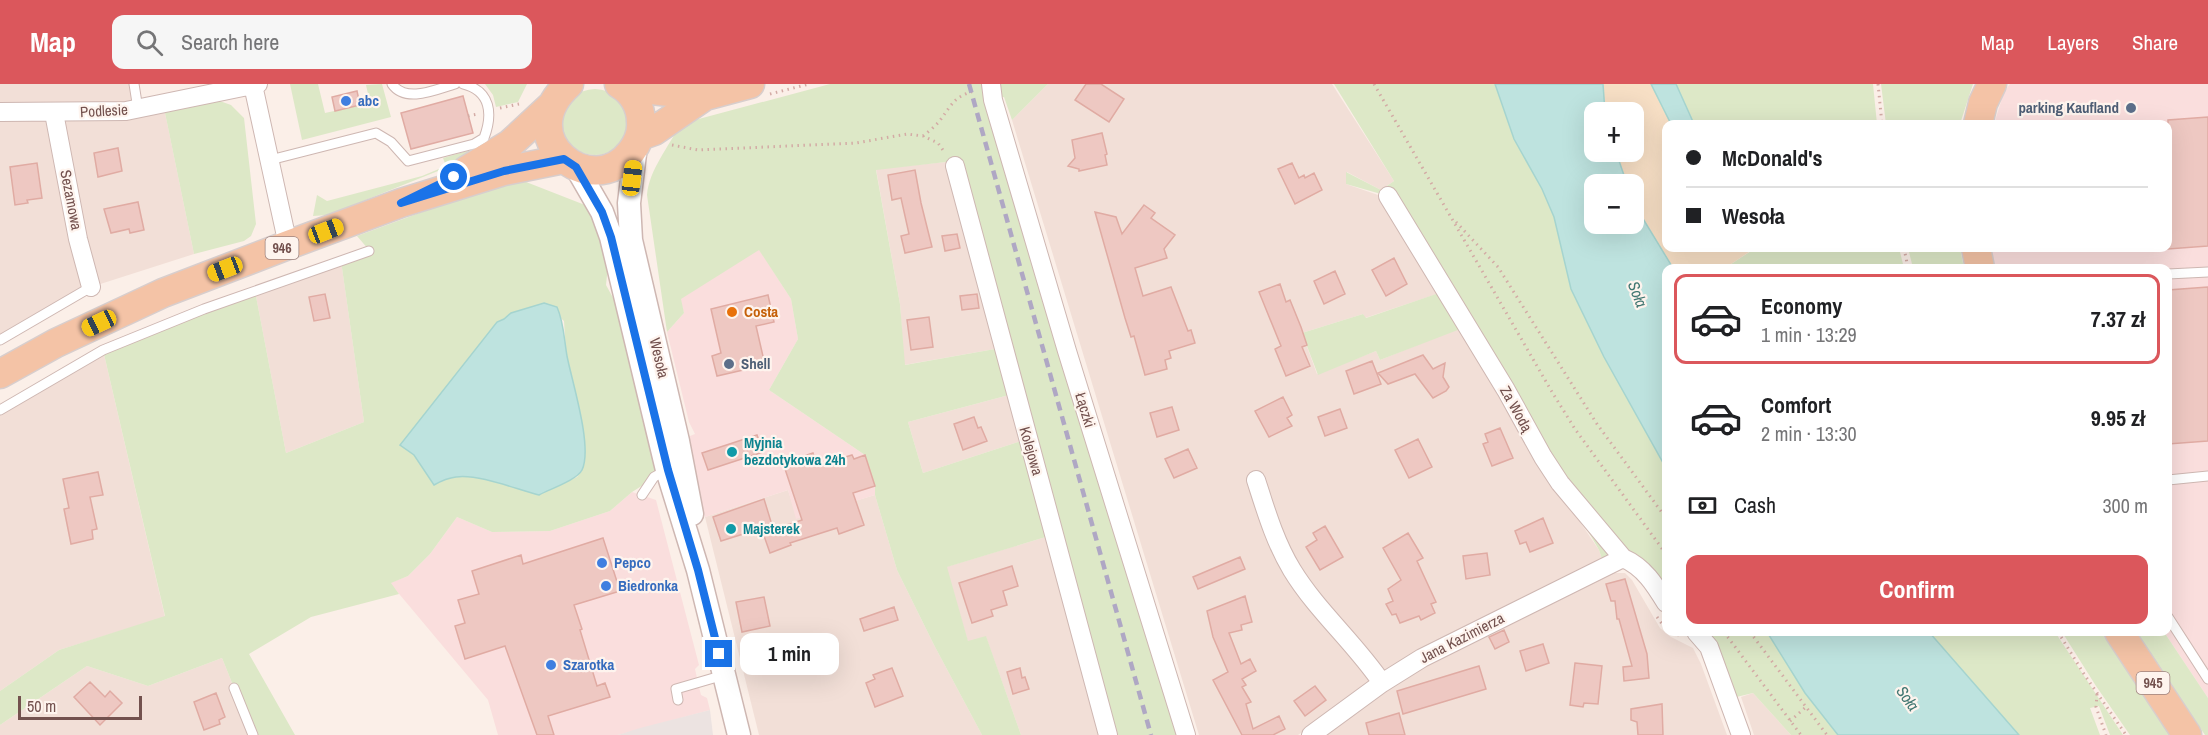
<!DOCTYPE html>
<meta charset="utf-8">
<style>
body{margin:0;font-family:"Archivo Narrow",sans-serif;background:#f6f6f6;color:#202124;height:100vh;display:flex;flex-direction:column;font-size:22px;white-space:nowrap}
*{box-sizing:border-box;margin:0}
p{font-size:20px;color:#757577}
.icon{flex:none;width:33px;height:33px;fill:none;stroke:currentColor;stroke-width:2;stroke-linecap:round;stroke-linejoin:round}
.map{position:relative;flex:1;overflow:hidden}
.panel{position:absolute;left:1662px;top:180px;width:510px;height:372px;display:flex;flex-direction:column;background:#fff;border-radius:12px;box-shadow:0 6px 24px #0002}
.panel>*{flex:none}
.guide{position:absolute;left:1662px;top:36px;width:510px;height:132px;border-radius:12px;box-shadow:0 6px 24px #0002;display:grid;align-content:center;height:132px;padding:0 24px;background:#fff}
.tools{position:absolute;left:1584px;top:18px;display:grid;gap:12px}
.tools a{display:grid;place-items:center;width:60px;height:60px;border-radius:12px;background:#fff;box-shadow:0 6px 24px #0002;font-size:30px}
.scale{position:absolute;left:18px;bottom:15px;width:124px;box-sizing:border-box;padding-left:6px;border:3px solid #73514e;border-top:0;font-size:16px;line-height:21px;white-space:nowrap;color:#73514e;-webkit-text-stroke:4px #fef4ee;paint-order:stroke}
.end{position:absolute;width:27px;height:27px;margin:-14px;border:8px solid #1a73e8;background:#fff;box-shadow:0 0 0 3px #fff}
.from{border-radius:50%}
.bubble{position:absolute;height:42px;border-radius:12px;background:#fff;box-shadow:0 6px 24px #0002;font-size:20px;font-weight:700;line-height:42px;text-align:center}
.car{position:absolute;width:18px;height:36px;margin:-18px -9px;border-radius:8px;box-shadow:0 0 4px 2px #0007;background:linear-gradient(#f5c518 24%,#345 0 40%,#f5c518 0 76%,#345 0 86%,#f5c518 0)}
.guide b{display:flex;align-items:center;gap:21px;height:57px;font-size:22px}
.guide b+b{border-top:2px solid #e0e0e0}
.guide i{width:15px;height:15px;background:#202124}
ul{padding:10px 0 0;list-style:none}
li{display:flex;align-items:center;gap:18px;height:90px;margin:0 12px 9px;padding:0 12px;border:3px solid transparent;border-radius:12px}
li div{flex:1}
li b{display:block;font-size:22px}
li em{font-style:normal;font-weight:700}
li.selected{border-color:#db575c}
li>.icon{width:54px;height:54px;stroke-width:1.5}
.pay{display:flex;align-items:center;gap:15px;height:66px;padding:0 24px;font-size:22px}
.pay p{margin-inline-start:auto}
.button{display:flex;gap:12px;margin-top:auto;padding:12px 24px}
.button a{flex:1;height:69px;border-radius:12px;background:#db575c;color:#fff;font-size:24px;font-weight:700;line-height:69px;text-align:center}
header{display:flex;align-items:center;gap:36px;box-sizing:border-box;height:84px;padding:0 30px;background:#db575c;color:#fff}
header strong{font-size:28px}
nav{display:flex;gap:33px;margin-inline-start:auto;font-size:21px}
.search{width:420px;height:54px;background:#f6f6f6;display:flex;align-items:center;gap:15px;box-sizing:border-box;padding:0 21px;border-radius:12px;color:#757577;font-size:22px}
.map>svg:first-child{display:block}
.residential{fill:#f2dfd7}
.commercial{fill:#fadedd}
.industrial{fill:#ece3e1}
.green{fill:#dde8c7;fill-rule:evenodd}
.sand{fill:#f7dfc5}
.water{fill:#bee3df;stroke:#a5d4cf;stroke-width:1.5}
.building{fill:#eec8c2;stroke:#e0aba3;stroke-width:1.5}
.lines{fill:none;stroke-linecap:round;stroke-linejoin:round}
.service-casing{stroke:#ceb7b2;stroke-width:11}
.minor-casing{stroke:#ceb7b2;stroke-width:20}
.tertiary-casing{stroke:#ceb7b2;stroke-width:25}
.primary-casing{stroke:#d8cecd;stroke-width:31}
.path{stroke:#d3aba5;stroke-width:3;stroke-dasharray:1.5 4.5;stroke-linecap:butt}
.service{stroke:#fff;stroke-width:9}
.minor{stroke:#fff;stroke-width:18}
.tertiary{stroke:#fff;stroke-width:22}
.primary{stroke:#f4c3a6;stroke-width:28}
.rail{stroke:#afa7c4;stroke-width:4.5;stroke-dasharray:9 6;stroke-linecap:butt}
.route{stroke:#1a73e8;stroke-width:8}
.shop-dot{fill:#3f7fe0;stroke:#fef4ee;stroke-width:2}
.service-dot{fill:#5c6f8a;stroke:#fef4ee;stroke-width:2}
.food-dot{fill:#e8710a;stroke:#fef4ee;stroke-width:2}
.culture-dot{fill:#0f9aa8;stroke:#fef4ee;stroke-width:2}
.labels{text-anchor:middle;stroke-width:4.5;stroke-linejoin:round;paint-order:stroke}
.shield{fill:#fef4ee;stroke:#9d827e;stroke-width:1.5}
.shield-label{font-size:14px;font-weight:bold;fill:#73514e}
.shop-label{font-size:15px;font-weight:bold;fill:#366cbe;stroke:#fef4ee;text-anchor:start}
.service-label{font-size:15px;font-weight:bold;fill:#4e5e75;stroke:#fef4ee;text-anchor:end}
.street-label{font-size:15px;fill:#73514e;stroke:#fef4ee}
.food-label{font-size:15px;font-weight:bold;fill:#c56008;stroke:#fef4ee;text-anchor:start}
.culture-label{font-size:15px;font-weight:bold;fill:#0d838f;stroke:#fef4ee;text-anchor:start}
.water-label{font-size:16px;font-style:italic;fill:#427772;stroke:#fef4ee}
</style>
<header>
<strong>Map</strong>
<div class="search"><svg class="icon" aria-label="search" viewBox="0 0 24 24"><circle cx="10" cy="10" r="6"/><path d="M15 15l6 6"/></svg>Search here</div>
<nav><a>Map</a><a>Layers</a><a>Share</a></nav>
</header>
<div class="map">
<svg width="2208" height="651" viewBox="0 0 2208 651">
<rect width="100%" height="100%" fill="#fbefe8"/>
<!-- residential -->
<path class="residential" d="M0 0H134L138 24 163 19 194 170 91 203 0 256Z
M1048 0H1332L1394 97 1381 106 1347 88 1346 100 1381 112 1440 209 1365 234 1363 230 1302 249 1317 290 1376 267 1380 276 1462 243 1532 367 1599 466 1602 475 1383 587 1301 489 1276 440 1259 391 1250 396 1284 479 1308 516 1372 597 1298 651H1199L1012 36Z
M946 78 995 265 904 281 900 220 876 85Z
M341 177 364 338 286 369 255 207Z
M103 266 165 533 59 566 0 607V326Z
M1009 311 1021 357 923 389 908 338Z
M788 406 797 434 875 411 897 486 934 561 982 651H759L705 433Z
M1049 452 1104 651H1021L986 553 968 558 946 483Z
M1614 489H1625L1632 496 1660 544 1671 553 1693 564 1701 580 1727 651H1324L1377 610 1423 583Z
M222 574 253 651H0V641L87 582 148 602Z
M1753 609 1791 651H1754L1741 613Z"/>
<!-- commercial -->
<path class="commercial" d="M2010 0H2208V614L2164 548H2168V184H1994L1991 164H2168V40H1994L2004 8Z
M759 165 791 215 798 255 769 306 865 371 875 402V411L796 435 788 406 705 433 685 354 695 350 689 338 667 248 684 229 680 215Z
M632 408 656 416 699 581 695 585 698 599 701 611 707 614 710 626 618 651H498L488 616 390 499 408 492 430 470 457 433 492 448 550 447 610 427Z"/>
<!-- industrial -->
<path class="industrial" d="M710 626 713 651H618L640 644Z"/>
<!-- green -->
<path class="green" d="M290 0H318L325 29 370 19 366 1 382 0 391 33 302 56Z
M485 0H527L518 18 496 23 493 11Z
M830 0H991L1186 651H1103L1049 452 947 483 968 557 986 552 1021 651H982L934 561 897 486 875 411V402L865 371 769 306 798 255 791 215 759 166 681 215 684 229 667 248 647 111C649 86 669 63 680 40ZM946 78 995 265 905 281 900 220 876 86ZM1009 311 1021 357 923 389 908 338Z
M997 0H1048L1012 36 1004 13 999 14Z
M1334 0H1495L1514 55 1542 105 1554 133 1571 205 1604 273 1666 384V519L1644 488 1602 475 1599 466 1560 399 1463 244 1380 276 1376 267 1318 291 1302 249 1363 230 1366 234 1439 209 1388 112 1346 100V88L1381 106 1394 97Z
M1676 0H1873L1877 40H1694Z
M1881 0H1973L1960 40H1886Z
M562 38a33 33 0 1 1 66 0a33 33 0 1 1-66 0Z
M214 15 231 21 244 34 256 140 251 152 244 157 194 170 164 24Z
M474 65 478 71 328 131 313 132 317 111 327 117 422 92 446 82 443 74Z
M521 96 585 121 611 153 606 201 635 254 667 386 632 408 610 427 550 447 492 448 457 433 430 470 408 492 391 499 399 510 311 533 249 570 295 651H253L222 574 148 602 87 582 0 641V607L59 566 165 532 103 266 255 207 286 369 364 338 341 177 369 166 357 152 487 104ZM544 219 564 237 566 269 578 321 582 387 577 393 539 411C515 404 480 390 456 393 447 393 441 397 434 401L414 371 504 235 511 229Z
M1750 164H1899L1904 184H1725L1751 167Z
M1908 164H1960L1964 184H1913Z
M1696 548H1767L1805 609 1838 651H1791L1753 609 1728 615Z
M1929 548H2055L2123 651H2110L2099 622 2090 624 2100 651H2019Z
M2062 548H2101L2170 651H2130L2096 602Z
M2136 548H2164L2208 614V651H2205Z"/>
<!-- sand -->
<path class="sand" d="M1603 0H1651L1671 40H1666V164H1750L1752 166 1725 184H1673L1635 126 1634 100H1627L1616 68H1634V28H1605Z"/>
<!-- water -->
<path class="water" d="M1495 0H1603L1605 28H1594V68H1616L1627 100H1594V140H1634V120L1673 184H1666V384L1604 273 1571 205 1554 133 1542 105 1514 55Z
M1651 0H1676L1694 40H1671Z
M544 219 557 223C564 239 564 255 567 272 572 298 593 363 582 386 577 396 550 405 539 411 515 405 480 390 456 393 447 394 441 397 434 401L414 371 400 361 497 238 504 235 511 229Z
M1767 548H1929L2019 651H1838L1805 609Z"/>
<!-- building -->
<path class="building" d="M1086 0H1101L1124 15 1109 38 1075 16Z
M357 7 360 21 335 27 332 13Z
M463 12 473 49 411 65 401 29Z
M2208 33V162L2168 165V36Z
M1102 49 1107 70 1105 71 1107 81 1079 87V85L1068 82 1075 74 1072 56Z
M118 64 122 87 98 93 94 69Z
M37 79 42 114 27 116 28 119 15 121 10 83Z
M1292 79 1299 94 1304 91 1305 94 1314 89 1322 106 1295 120 1278 85Z
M915 86 921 119 932 163 905 169 901 152 909 150 901 114 892 116 888 91Z
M138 118 144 146 130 149 129 145 111 149 104 125Z
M1144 121 1155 129 1151 134 1175 151 1164 165 1167 174 1135 184 1143 212 1171 203 1188 247 1191 246 1195 259 1169 267 1171 274 1165 276 1167 285 1145 291 1134 252 1131 253 1125 234 1095 128 1116 133 1122 150Z
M957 150 960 164 945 167 942 152Z
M1394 174 1407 200 1386 212 1372 186Z
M1335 187 1345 210 1324 220 1314 197Z
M1280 200 1286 218 1290 216 1301 243 1307 261 1302 263 1310 282 1286 292 1275 265 1281 262 1259 208Z
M2208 203V357L2168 360V206Z
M325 210 330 234 314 237 309 213Z
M977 210 979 224 962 226 960 212Z
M768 211 774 238 756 242 765 281 717 292 712 272 721 269 711 225Z
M929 233 933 263 911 266 907 236Z
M1423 271 1433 285 1445 279 1443 293 1449 303 1446 307 1433 314 1415 290 1388 300 1378 289Z
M1372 277 1381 300 1354 310 1346 287Z
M1283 313 1292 331 1287 334 1292 342 1269 353 1255 327Z
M1172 323 1179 346 1157 353 1150 329Z
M1340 325 1347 344 1325 352 1318 333Z
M974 333 978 344 981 343 987 357 963 366 954 340Z
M1500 344 1513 374 1492 382 1483 360 1488 358 1485 350Z
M757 351 763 368 708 386 702 369Z
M1418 355 1432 383 1409 394 1395 366Z
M1188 365 1197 384 1174 394 1165 375Z
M813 369 817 382 852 371 854 375 865 371 875 402 853 409 864 441 839 450 837 444 790 459 791 461 770 469 763 449 802 436 783 379Z
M98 388 103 411 90 413 97 445 92 446 93 455 71 460 64 425 69 424 63 395Z
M764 415 772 441 721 457 713 433Z
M1543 434 1553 459 1530 468 1526 458 1520 460 1515 447Z
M1325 442 1343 473 1320 486 1306 463 1317 456 1313 449Z
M1408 449 1423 474 1417 477 1436 518 1431 520 1435 529 1421 536 1419 532 1400 539 1396 530 1392 531 1386 520 1393 517 1388 505 1401 496 1383 464Z
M603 454 620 507 574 521 582 545 580 546 597 602 605 599 610 613 548 632 554 651H537L505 562 465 575 455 542 465 539 458 516 479 510 472 487 521 471 523 480Z
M1487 469 1490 491 1466 495 1463 472Z
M1240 473 1245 485 1198 505 1193 493Z
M1012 482 1018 502 1003 507 1007 521 991 526 993 532 972 539 959 499Z
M1625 495 1647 570 1649 594 1624 597 1623 583 1632 582 1619 535H1617L1615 517H1611L1606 500Z
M1245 512 1252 538 1241 541 1242 546 1229 549 1241 580 1250 575 1256 587 1242 595 1246 601 1242 603 1251 618 1246 620 1253 645 1279 632 1285 645 1273 651H1242L1213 596 1228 588 1213 553 1207 527Z
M764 513 770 542 742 548 736 518Z
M894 523 898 536 864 547 860 535Z
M1504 546 1509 558 1495 565 1489 553Z
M818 552 828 579 803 587 797 559Z
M1543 560 1549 579 1526 587 1520 567Z
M1575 579 1602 582 1598 620 1584 619 1583 623 1570 621Z
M1479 582 1486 605 1403 630 1397 607Z
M892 584 903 612 875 623 866 599 875 595 873 591Z
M1020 584 1022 594 1025 593 1029 605 1013 610 1007 588Z
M90 598 105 613 110 607 122 619 100 641 74 613Z
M1315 602 1326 616 1305 632 1294 617Z
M216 609 225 633 219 636 220 640 204 646 194 618Z
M1662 620 1663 651H1638L1637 638 1631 636V625Z
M1399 629 1405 651H1369L1366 639Z"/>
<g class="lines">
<defs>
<path id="service" d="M134 0 138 25
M392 0C406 20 437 5 455 0
M270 76 376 49 391 58 408 77 474 60 484 54C493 30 491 7 463 0
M2168 190 2208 188
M0 256 91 203
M0 326 103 266 204 225 369 167
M2168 396 2208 392
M642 411 654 393 667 386
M2168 533 2208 595
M234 604 253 651
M678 616 676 605 724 591"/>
<path id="minor" d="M991 0 993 16 1067 267 1186 651
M253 1 288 161
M0 28 126 27 258 0
M54 29 78 155 91 203
M955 82 1108 651
M1388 112 1506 306 1543 373 1560 399 1623 474C1644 483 1655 501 1666 519
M1256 396C1266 427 1275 458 1292 486 1317 527 1355 559 1382 599
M1696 548 1709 563 1741 651
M1311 651 1382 599 1422 574 1623 474"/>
<path id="tertiary" d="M636 62 629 119 631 156 678 357 692 430
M576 83 602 128 611 153 667 386 698 486 739 651"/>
<path id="primary" d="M569 0C509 54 592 119 631 68 638 59 642 50 641 38 641 23 633 8 619 0
M625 3 705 12
M1978 40 1983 19 1992 0
M640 52 654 47 705 12 750 0
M467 86 510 60 550 23
M1976 164 1980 184
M0 290 56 259 163 209 288 161 401 119 504 87 564 75
M2119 548 2187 651"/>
</defs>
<!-- service casing -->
<use href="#service" class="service-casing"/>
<!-- minor casing -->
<use href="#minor" class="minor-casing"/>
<!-- tertiary casing -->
<use href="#tertiary" class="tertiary-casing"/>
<!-- primary casing -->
<use href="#primary" class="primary-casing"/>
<!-- path -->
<path class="path" d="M1374 0 1552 308 1575 345 1666 470
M1878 0 1882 40
M770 10 809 0
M500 24 519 20
M468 32 478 30
M923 52C929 47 937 41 941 35 953 19 954 13 974 7
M672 61 698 66 856 59 907 50 923 52 938 59 945 69
M1456 138 1498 183 1597 340 1666 434
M1904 164 1908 184
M1657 533 1666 545
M1672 548 1681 552
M1724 548 1801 651
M1750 548 1827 651
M2058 548 2084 590 2126 651
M2097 610 2096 623 2106 651
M1790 637 1806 623"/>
<!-- service -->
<use href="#service" class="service"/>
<!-- minor -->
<use href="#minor" class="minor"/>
<!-- tertiary -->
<use href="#tertiary" class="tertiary"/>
<!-- primary -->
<use href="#primary" class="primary"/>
<!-- rail -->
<path class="rail" d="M969 0 1151 651"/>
</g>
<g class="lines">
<!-- route -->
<path class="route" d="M454 93 401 119 504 87 564 75 576 83 602 128 611 153 668 386 698 486 719 570"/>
</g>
<!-- markers -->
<g class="shop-dot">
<circle cx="346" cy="17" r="6"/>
<circle cx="602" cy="479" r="6"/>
<circle cx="606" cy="502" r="6"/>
<circle cx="551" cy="581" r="6"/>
</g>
<g class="service-dot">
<circle cx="2131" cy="24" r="6"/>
<circle cx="729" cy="280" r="6"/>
</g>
<circle class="food-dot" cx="732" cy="228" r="6"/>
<g class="culture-dot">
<circle cx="732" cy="368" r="6"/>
<circle cx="731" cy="445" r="6"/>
</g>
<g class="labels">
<!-- shield labels -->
<g class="shield">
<rect x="265.5" y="153" width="33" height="22" rx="4.5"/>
<rect x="2136.5" y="588" width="33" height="22" rx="4.5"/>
</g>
<g class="shield-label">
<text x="282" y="169">946</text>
<text x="2153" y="604">945</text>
</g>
<!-- shop labels -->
<g class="shop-label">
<text x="358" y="22">abc</text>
<text x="614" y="484">Pepco</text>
<text x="618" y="507">Biedronka</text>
<text x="563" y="586">Szarotka</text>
</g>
<!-- service labels -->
<g class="service-label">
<text x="2119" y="29">parking Kaufland</text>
<text x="741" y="285" text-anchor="start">Shell</text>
</g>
<!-- street labels -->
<g class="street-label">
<text transform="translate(104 27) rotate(-3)" y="5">Podlesie</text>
<text transform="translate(71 116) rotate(79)" y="5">Sezamowa</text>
<text transform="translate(659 274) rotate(77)" y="5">Wesoła</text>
<text transform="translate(1516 325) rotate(61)" y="5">Za Wodą</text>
<text transform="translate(1085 326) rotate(73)" y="5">Łączki</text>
<text transform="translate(1031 367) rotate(74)" y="5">Kolejowa</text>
<text transform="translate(1462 554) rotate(-27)" y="5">Jana Kazimierza</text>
</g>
<!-- food labels -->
<g class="food-label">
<text x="744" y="233">Costa</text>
</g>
<!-- culture labels -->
<g class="culture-label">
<text x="744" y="364">Myjnia<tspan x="744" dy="17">bezdotykowa 24h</tspan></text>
<text x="743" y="450">Majsterek</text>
</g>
<!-- water labels -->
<g class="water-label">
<text transform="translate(1638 210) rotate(68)" y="6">Soła</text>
<text transform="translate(1908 614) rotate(54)" y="6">Soła</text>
</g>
</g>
</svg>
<div class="tools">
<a>+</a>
<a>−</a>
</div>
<div class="scale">50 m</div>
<i class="end from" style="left:454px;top:93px"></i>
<i class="end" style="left:719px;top:570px"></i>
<div class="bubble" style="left:740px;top:549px;width:99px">1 min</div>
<i class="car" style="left:632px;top:94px;rotate:7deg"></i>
<i class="car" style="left:326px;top:147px;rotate:69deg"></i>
<i class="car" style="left:225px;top:185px;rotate:249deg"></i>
<i class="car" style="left:99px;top:239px;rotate:245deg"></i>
<div class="guide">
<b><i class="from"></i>McDonald's</b>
<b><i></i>Wesoła</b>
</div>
<section class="panel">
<ul>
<li class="selected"><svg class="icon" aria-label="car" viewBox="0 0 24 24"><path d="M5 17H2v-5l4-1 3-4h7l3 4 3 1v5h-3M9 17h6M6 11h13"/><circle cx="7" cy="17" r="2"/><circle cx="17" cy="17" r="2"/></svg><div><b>Economy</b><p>1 min · 13:29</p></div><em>7.37 zł</em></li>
<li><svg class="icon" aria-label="car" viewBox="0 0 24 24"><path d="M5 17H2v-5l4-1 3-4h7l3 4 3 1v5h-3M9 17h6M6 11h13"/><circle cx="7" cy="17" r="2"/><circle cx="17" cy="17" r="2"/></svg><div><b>Comfort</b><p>2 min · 13:30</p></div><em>9.95 zł</em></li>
</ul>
<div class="pay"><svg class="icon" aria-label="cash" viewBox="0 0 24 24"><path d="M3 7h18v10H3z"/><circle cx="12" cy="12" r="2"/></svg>Cash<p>300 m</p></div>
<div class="button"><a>Confirm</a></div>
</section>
</div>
